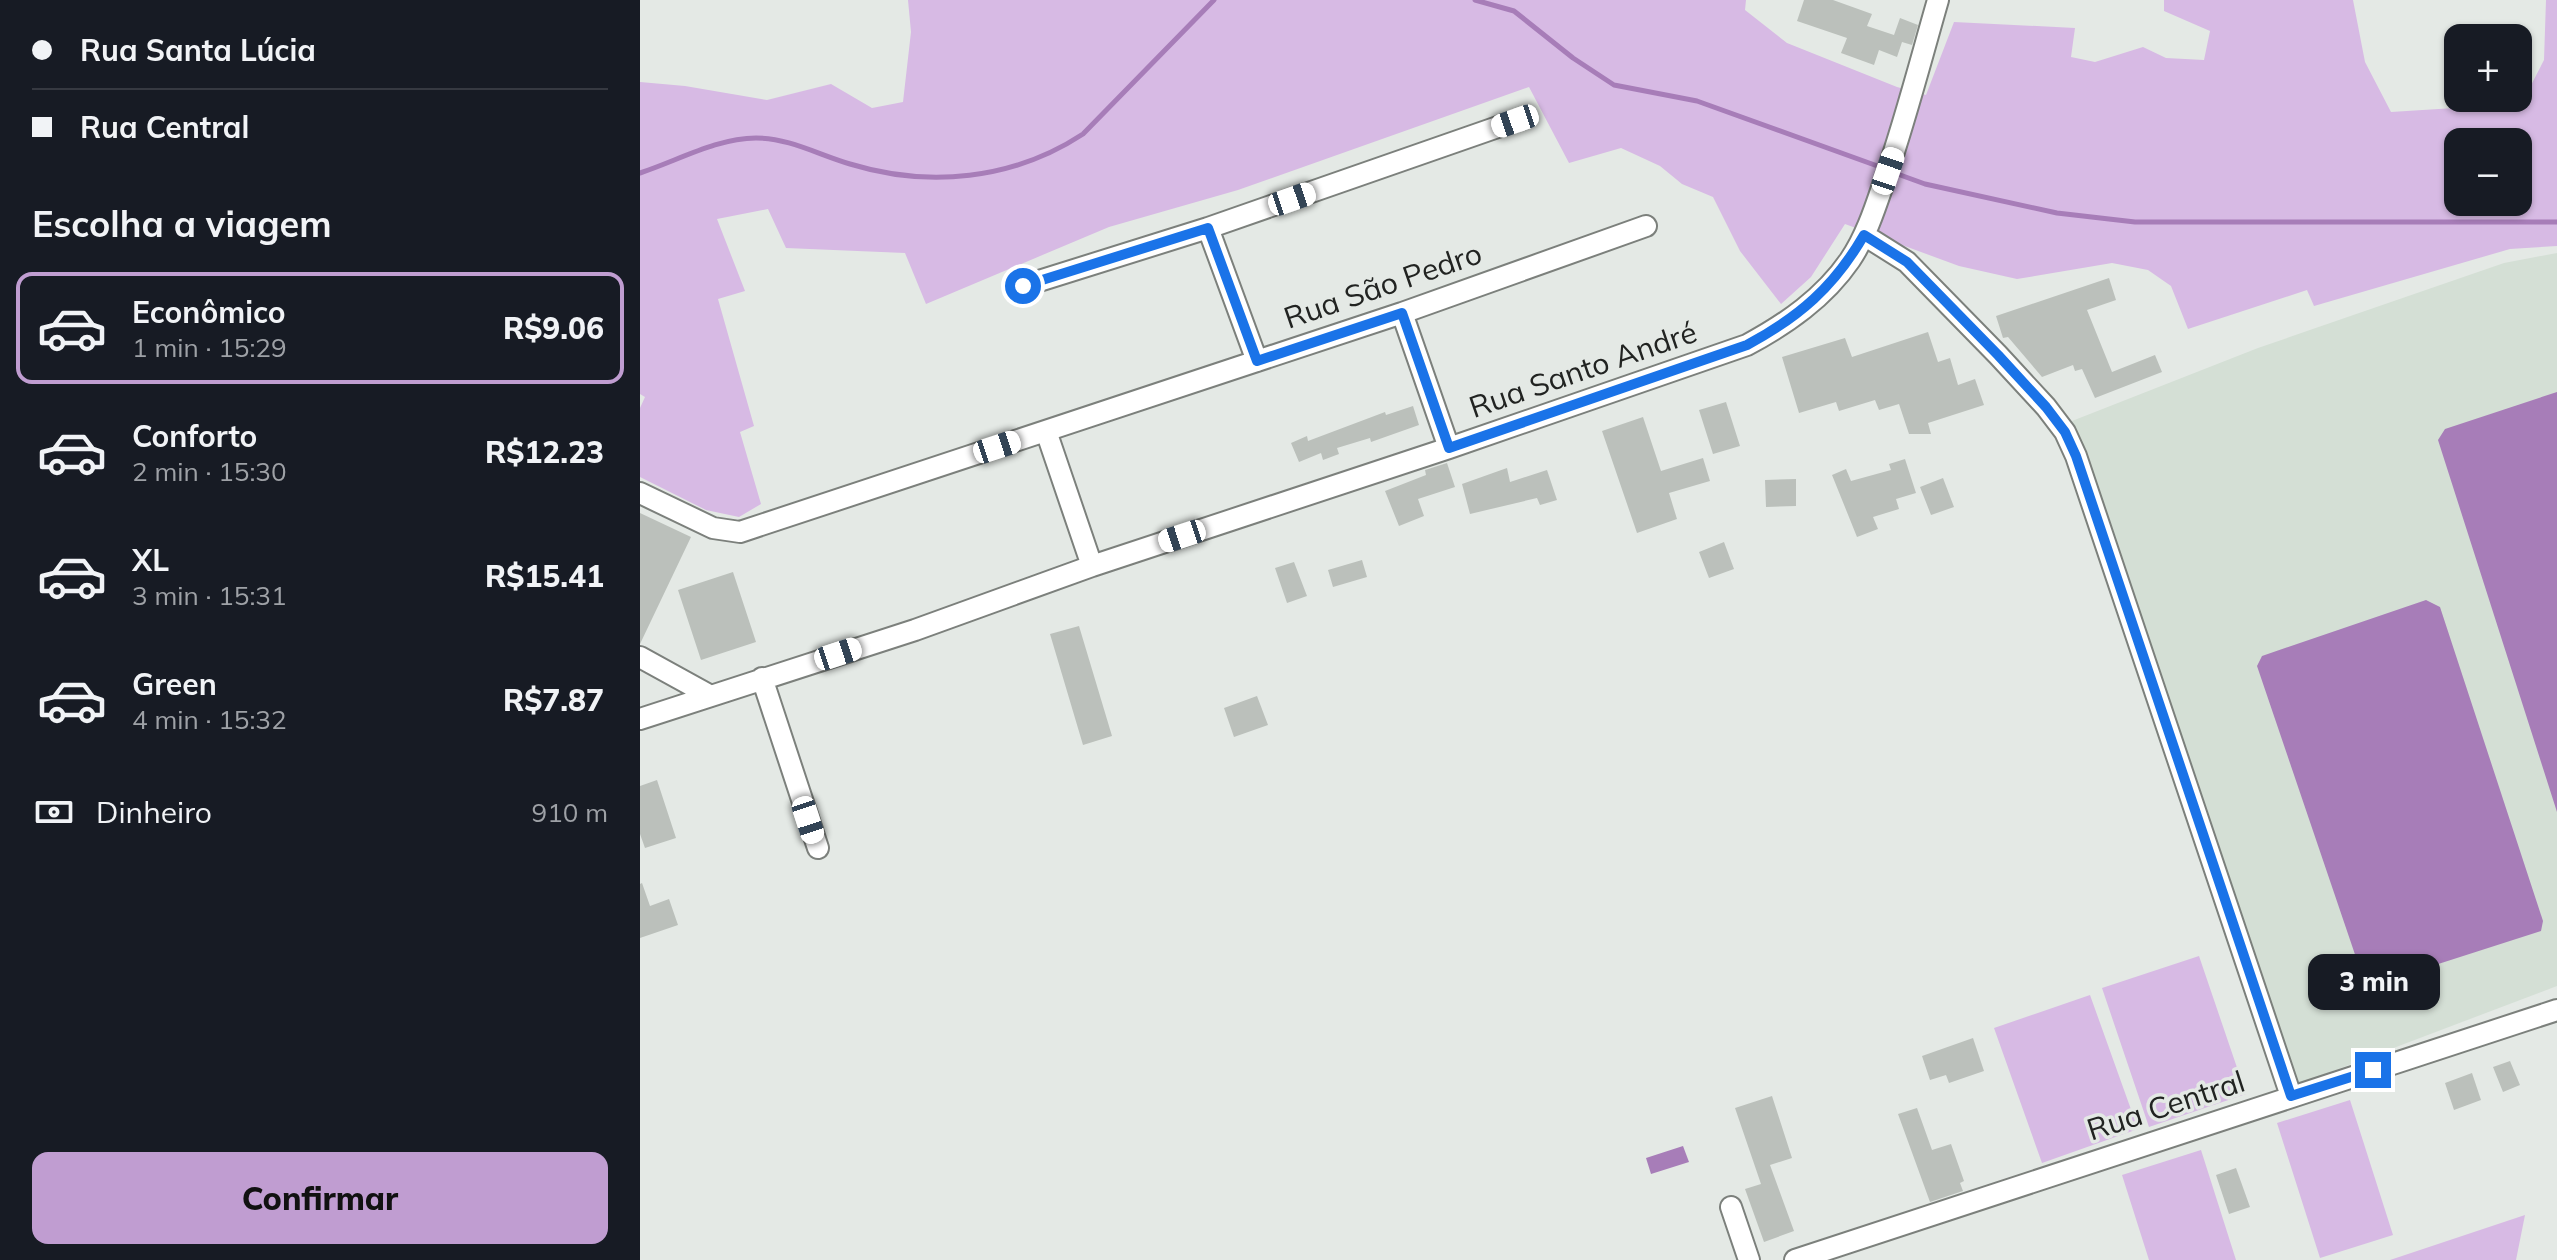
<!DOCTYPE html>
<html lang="pt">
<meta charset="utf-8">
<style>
body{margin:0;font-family:Mulish,sans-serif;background:#20242c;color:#f1f3f6;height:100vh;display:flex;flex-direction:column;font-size:30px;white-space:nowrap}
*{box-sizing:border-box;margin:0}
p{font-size:26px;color:#9ea1a6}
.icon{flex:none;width:44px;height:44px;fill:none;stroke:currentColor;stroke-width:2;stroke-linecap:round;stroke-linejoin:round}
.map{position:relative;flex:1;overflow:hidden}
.drawer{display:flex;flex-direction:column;background:#171b24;width:640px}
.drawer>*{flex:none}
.guide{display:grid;align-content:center;height:176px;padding:0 32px;background:#171b24}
.fabs{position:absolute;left:1804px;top:24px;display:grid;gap:16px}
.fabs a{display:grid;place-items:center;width:88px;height:88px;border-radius:16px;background:#171b24;box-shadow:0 2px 6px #0004;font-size:40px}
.end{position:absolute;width:36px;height:36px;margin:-18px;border:10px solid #1a73e8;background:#fff;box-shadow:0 0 0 4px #fff}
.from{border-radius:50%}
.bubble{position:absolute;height:56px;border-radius:16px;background:#171b24;box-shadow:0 2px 6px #0004;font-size:26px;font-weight:800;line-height:56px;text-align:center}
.car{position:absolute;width:24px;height:48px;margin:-24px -12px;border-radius:10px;box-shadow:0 0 6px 2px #0007;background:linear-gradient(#fff 24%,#345 0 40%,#fff 0 76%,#345 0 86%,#fff 0)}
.guide b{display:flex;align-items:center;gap:28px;height:76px;font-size:30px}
.guide b+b{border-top:2px solid #363941}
.guide i{width:20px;height:20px;background:#f1f3f6}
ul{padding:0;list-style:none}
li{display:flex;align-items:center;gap:24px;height:112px;margin:0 16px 12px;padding:0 16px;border:4px solid transparent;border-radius:16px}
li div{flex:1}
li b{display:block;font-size:30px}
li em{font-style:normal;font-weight:800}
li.on{border-color:#c09dd1}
li>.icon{width:72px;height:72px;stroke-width:1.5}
h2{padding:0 32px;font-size:36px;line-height:96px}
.pay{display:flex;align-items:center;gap:20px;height:88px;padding:0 32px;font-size:30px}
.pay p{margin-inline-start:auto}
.cta{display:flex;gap:16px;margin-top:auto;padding:16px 32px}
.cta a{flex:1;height:92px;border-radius:16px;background:#c09dd1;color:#111;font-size:32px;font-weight:800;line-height:92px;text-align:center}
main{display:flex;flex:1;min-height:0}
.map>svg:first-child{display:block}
.built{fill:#d4dfd5}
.green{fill:#d7bae4;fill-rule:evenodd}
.water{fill:#a77db8}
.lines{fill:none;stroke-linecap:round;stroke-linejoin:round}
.stream{stroke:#a77db8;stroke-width:5}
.building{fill:#bbc0bb}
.minor-casing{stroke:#7c807c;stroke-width:24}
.minor{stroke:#fff;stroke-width:20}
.route{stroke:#1a73e8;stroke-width:10}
.labels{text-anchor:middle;stroke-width:7;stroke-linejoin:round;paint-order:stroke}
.street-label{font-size:30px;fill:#212321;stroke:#e4e9e5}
</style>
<main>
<section class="drawer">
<div class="guide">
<b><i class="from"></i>Rua Santa Lúcia</b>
<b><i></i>Rua Central</b>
</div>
<h2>Escolha a viagem</h2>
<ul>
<li class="on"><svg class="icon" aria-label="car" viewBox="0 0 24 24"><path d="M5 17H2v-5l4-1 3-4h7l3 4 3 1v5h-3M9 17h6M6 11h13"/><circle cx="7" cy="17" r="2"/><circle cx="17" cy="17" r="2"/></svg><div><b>Econômico</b><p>1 min · 15:29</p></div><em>R$9.06</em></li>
<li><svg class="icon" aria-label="car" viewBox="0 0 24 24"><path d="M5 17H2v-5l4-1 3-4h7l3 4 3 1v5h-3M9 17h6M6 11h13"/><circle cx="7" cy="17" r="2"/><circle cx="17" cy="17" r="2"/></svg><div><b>Conforto</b><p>2 min · 15:30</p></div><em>R$12.23</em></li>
<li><svg class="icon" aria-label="car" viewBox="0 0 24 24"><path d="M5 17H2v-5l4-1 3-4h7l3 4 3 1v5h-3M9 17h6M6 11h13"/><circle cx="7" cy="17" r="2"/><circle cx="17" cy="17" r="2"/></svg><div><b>XL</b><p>3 min · 15:31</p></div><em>R$15.41</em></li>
<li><svg class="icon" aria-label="car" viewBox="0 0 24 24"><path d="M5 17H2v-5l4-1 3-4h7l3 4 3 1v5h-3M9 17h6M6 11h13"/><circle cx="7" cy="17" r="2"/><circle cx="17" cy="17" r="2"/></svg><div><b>Green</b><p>4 min · 15:32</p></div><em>R$7.87</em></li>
</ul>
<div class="pay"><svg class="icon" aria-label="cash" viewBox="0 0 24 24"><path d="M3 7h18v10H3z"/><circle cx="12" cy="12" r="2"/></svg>Dinheiro<p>910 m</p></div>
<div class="cta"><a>Confirmar</a></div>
</section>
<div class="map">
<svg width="1917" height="1260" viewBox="0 0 1917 1260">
<rect width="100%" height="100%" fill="#e4e9e5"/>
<!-- built -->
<path class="built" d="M1917 253V986L1656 1085 1432 421 1618 348 1864 263Z"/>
<!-- green -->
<path class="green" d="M268 0H1106L1105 10 1147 43 1257 87 1286 95 1314 22 1435 28 1431 57 1455 62 1503 47 1526 58 1564 60 1570 31 1524 11V0H1713L1725 62 1751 112 1846 106 1869 98H1878V95L1888 91 1904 60 1906 0H1917V246L1870 249 1674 306 1667 290 1548 329 1531 286 1508 270 1472 263 1377 279 1319 266 1205 224 1171 277 1141 304 1100 251 1073 197 1042 184 1020 166 981 148 929 163 889 87 598 190 469 227 286 304 265 253 146 248 128 209 77 219 105 291 78 299 114 426 100 432 121 504 99 517 66 510 0 477V408L5 397 0 394V82L45 86 127 100 191 84 232 108 263 102 271 32ZM1818 142H1878V202H1818Z
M1559 956 1606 1094 1509 1127 1462 988Z
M1450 995 1498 1129 1402 1163 1354 1028Z
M1710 1100 1753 1235 1680 1258 1637 1123Z
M1561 1150 1596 1260H1509L1482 1175Z
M1885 1215 1876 1260H1750Z"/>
<!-- water -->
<path class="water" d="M1917 392V812L1798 440 1805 429Z
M1786 600 1800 607 1903 921 1901 931 1736 984H1730L1723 978 1617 666 1622 656Z
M1043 1146 1049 1162 1011 1174 1006 1158Z"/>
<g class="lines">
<!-- stream -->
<path class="stream" d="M835 0 874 11 933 58 974 85 1057 101 1243 168
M1252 172 1285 184 1417 213 1495 222H1917
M0 173C37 161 77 138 116 138 149 138 179 155 210 164 288 188 373 180 443 134L574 0"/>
</g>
<!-- building -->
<path class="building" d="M1164 0H1193L1232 14 1227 26 1254 35 1260 18 1278 25 1272 45 1262 42 1257 57 1239 50 1234 65 1201 53 1207 38 1157 21Z
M1469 278 1476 300 1447 310 1472 372 1515 355 1522 372 1455 398 1442 369 1435 371 1433 365 1402 377 1368 337 1363 338 1356 316Z
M1288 332 1298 362 1310 358 1318 385 1335 379 1344 405 1288 423 1291 434H1269L1259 404 1239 410 1235 400 1199 411 1196 402 1159 413 1142 357 1205 338 1212 357Z
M1086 402 1100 446 1073 454 1059 410Z
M773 406 779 425 731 442 730 438 697 448 699 454 683 460 681 453 659 462 651 443 667 436 668 441 745 412 746 415Z
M1003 417 1021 471 1063 458 1070 481 1029 493 1037 519 997 533 962 431Z
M1265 459 1276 493 1256 499 1259 509 1233 517 1238 529 1217 537 1192 475 1206 469 1211 481 1251 470 1249 464Z
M807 463 815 487 778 499 784 516 759 526 745 491 786 475 785 470Z
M867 468 870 482 907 470 917 500 900 505 897 498 830 514 822 484Z
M1303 478 1314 507 1291 515 1280 487Z
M1156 479V506L1126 507 1125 480Z
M0 513 51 537 0 644Z
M1084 542 1094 569 1069 578 1059 552Z
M722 560 727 577 693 587 688 570Z
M654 562 667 596 647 603 635 568Z
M93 572 116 642 61 660 38 590Z
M439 626 472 736 443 745 410 634Z
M617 696 628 725 594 737 584 708Z
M17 780 36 838 5 848 0 834V786Z
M2 883 10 906 29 899 38 925 0 938V884Z
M1333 1038 1344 1071 1309 1083 1306 1075 1290 1080 1282 1056Z
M1870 1061 1880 1085 1863 1092 1853 1067Z
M1832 1073 1841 1100 1814 1110 1805 1083Z
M1132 1096 1152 1158 1130 1165 1154 1231 1124 1242 1105 1189 1121 1184 1095 1108Z
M1277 1108 1292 1150 1311 1144 1324 1181 1320 1183 1323 1191 1290 1202 1258 1114Z
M1596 1168 1610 1207 1589 1214 1576 1175Z"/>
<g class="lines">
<defs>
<path id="minor" d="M568 228 617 361
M1224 235 1267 262 1358 355 1406 407 1425 432 1436 456 1651 1096
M383 286 568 228 875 121
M762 313 809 448
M406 431 452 566
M0 493 73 528 100 532 762 313 1006 226
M0 657 69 695
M122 678 178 848
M0 719 275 630 452 566 809 448 1107 345C1146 324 1184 298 1210 260 1227 235 1236 205 1246 176 1266 118 1281 59 1298 0
M1091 1207 1109 1260
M1155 1260 1917 1010"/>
</defs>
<!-- minor casing -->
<use href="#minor" class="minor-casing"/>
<!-- minor -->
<use href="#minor" class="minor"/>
</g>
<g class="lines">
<!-- route -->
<path class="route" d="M383 286 568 228 617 361 762 313 809 448 1107 345C1159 317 1194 287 1224 235L1267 262 1358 355 1406 407 1425 432 1436 456 1651 1096 1733 1070"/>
</g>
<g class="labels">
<!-- street labels -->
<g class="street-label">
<text transform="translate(743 286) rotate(-19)" y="10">Rua São Pedro</text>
<text transform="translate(943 370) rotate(-19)" y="10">Rua Santo André</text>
<text transform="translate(1526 1106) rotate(-18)" y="10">Rua Central</text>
</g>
</g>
</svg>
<div class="fabs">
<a>+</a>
<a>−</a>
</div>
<i class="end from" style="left:383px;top:286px"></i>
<i class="end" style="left:1733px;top:1070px"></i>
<div class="bubble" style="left:1668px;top:954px;width:132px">3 min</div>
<i class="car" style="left:875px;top:121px;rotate:251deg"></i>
<i class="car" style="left:1248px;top:171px;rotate:19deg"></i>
<i class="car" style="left:652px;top:199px;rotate:71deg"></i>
<i class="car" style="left:357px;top:447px;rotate:72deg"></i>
<i class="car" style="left:542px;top:536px;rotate:252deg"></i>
<i class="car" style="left:198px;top:654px;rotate:72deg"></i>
<i class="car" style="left:168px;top:820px;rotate:162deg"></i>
</div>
</main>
